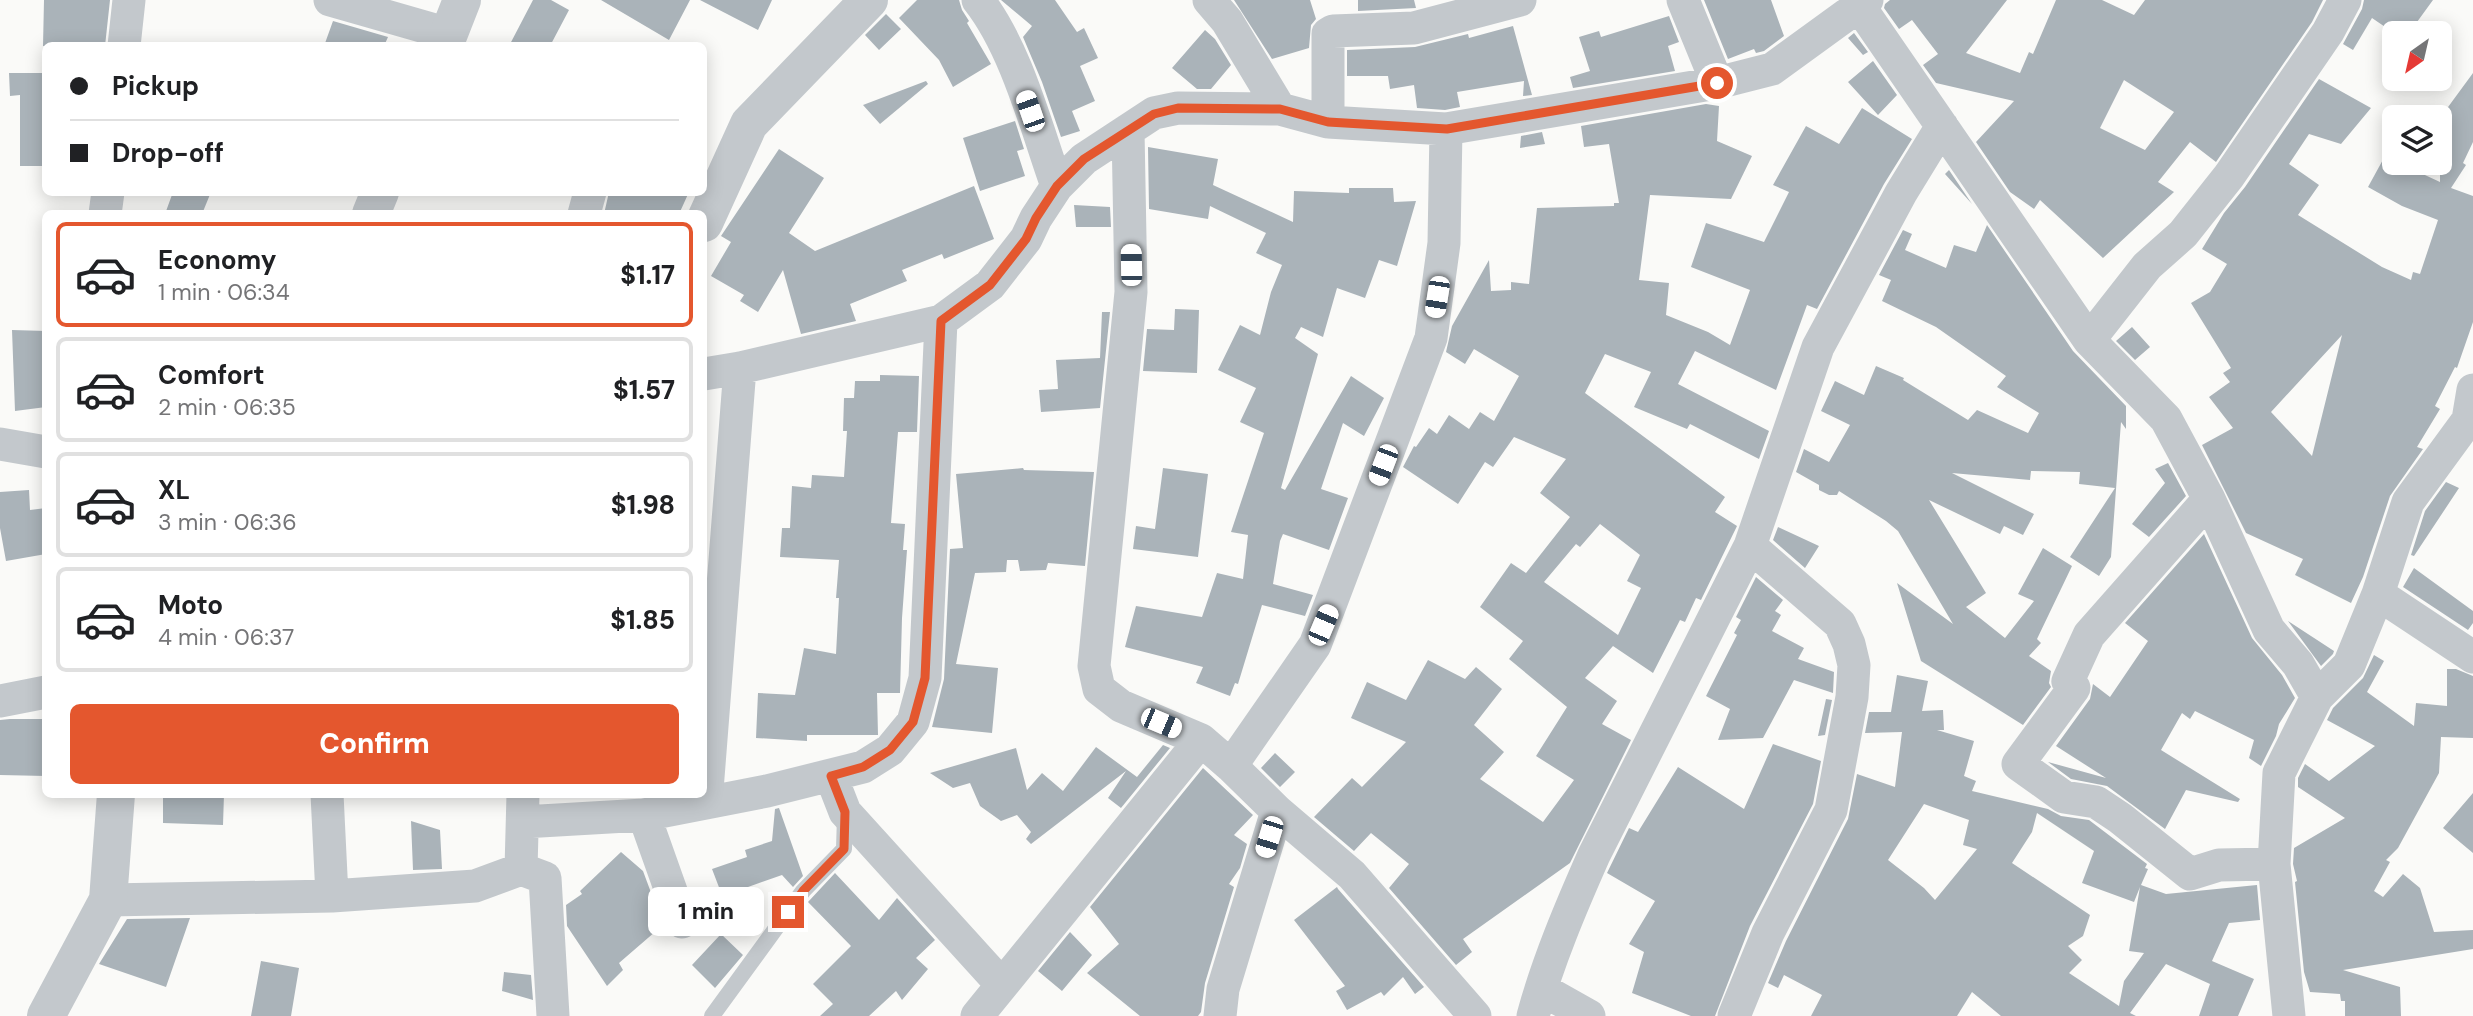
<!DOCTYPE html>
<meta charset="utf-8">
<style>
body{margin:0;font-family:"DM Sans",sans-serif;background:#f6f6f6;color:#202124;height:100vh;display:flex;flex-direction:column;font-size:26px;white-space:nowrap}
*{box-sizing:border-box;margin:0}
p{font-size:23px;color:#757577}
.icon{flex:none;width:38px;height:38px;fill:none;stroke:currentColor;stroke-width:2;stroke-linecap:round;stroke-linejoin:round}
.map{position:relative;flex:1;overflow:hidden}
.sheet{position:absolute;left:42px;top:210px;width:665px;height:588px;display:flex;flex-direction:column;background:#fff;border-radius:10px;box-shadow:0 4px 18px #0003}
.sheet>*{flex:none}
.top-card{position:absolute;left:42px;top:42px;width:665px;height:154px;border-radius:10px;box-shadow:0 4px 18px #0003;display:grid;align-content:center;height:154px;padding:0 28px;background:#fff}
.needle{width:46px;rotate:214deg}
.tools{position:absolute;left:2382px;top:21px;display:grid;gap:14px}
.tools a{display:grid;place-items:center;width:70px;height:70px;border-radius:10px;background:#fff;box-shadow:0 4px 18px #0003;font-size:35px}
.end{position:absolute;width:32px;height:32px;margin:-16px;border:9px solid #e4572e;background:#fff;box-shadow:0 0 0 4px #fff}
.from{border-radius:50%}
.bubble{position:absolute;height:49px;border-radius:10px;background:#fff;box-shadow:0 4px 18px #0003;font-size:23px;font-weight:800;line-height:49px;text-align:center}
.car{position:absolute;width:21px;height:42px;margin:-21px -10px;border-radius:9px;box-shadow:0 0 5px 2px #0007;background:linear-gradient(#fff 24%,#345 0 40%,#fff 0 76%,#345 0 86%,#fff 0)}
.top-card b{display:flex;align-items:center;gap:24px;height:66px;font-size:26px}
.top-card b+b{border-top:2px solid #e0e0e0}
.top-card i{width:18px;height:18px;background:#202124}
ul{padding:12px 0 0;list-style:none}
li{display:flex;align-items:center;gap:21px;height:105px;margin:0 14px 10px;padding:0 14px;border:4px solid #e0e0e0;border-radius:10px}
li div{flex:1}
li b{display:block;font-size:26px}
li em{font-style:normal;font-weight:800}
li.current{border-color:#e4572e}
li>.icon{width:63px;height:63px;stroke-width:1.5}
.button{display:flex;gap:14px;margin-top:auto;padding:14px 28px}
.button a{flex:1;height:80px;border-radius:10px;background:#e4572e;color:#fff;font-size:28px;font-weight:800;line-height:80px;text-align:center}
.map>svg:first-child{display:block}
.building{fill:#aab3b9;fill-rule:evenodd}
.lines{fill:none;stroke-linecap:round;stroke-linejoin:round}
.service{stroke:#c3c8cc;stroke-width:16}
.minor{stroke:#c3c8cc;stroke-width:33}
.tertiary{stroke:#c3c8cc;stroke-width:38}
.route{stroke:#e4572e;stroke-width:9}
</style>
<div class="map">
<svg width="2473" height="1016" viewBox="0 0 2473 1016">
<rect width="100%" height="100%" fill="#fafaf8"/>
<!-- building -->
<path class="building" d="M44 0H110L105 46H43Z
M533 0H551L569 10 550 46H509Z
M601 0H690L669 40Z
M700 0H772L758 30Z
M917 0H959L962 10 969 21 967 23 991 64 953 87 939 60 899 18Z
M1001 0H1055L1077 32 1084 28 1098 58 1080 66 1095 101 1072 111 1080 131 1061 137 1042 82 1023 37 1032 26Z
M1234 0H1310L1316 19 1311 25 1309 48 1272 59Z
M1358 0H1414L1416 8 1358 11Z
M1704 0H1771L1784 36 1764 51 1756 53 1754 49 1728 59Z
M1890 0H2007L1966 53 2020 73 2029 52 2033 54 2056 0H2102L2134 15 2145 0H2323L2312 22 2216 162 2190 142 2158 182 2174 192 2103 258 2040 200 2034 209 2010 192 1976 142 2014 101 1936 83 1923 65 1938 54 1912 20 1899 29 1884 8 1885 4ZM2124 80 2174 112 2145 150 2100 128Z
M2364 0H2433L2409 33H2394L2372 18 2353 50 2343 44 2362 9Z
M886 14 901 29 879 50 865 35Z
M1669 16 1679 42 1668 46 1675 71 1573 88 1570 77 1590 71 1579 37 1599 31 1601 37Z
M333 21 388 37 384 46H324Z
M1513 26 1532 95 1523 96 1524 81 1457 92 1460 107 1445 110 1417 108 1414 85 1390 89 1388 76H1347V50L1415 47 1468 34 1469 38Z
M1205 30 1215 39 1231 65 1211 89H1197L1172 68Z
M1854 33 1868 52 1863 55 1848 38Z
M1873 61 1897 95 1878 115 1848 82Z
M9 73H46V166H20V95L10 96Z
M2473 73V142L2463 163 2466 165 2451 188 2473 196V322L2457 368 2455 367 2435 406 2440 409 2417 447 2423 449 2390 496 2363 577 2351 603 2295 575 2303 559 2246 533 2202 445 2233 428 2209 397 2230 382 2223 373 2231 368 2191 303 2210 292 2227 264 2202 249 2224 213 2245 187 2319 79 2371 108 2341 144 2309 134 2289 164 2319 185 2298 215 2382 267 2411 280 2413 272 2420 274 2438 220 2402 206 2368 187 2385 156 2394 160V163H2399L2440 182V118ZM2342 335 2312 456 2271 412Z
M926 81 928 84 880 124 863 105Z
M1706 104 1719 106 1717 141 1752 156 1731 199 1650 195 1639 280 1669 283 1666 315 1708 332 1730 345 1750 290 1691 267 1706 223 1764 242 1789 192 1773 185 1806 126 1839 144 1862 108 1912 139 1884 184 1817 309 1807 305 1776 390 1695 351 1678 384 1769 431 1759 459 1690 424 1687 429 1634 407 1651 372 1605 354 1585 393 1725 497 1715 512 1737 526 1701 600 1696 598 1685 622 1680 620 1653 673 1613 646 1585 678 1617 701 1602 724 1631 740 1570 863 1463 939 1472 952 1456 965 1389 888 1409 864 1371 833 1354 851 1314 817 1352 778 1362 787 1406 742 1351 718 1367 682 1406 700 1428 660 1465 679 1476 667 1502 689 1474 725 1504 752 1480 779 1543 822 1574 780 1536 756 1567 707 1509 659 1523 641 1480 607 1511 563 1526 573 1570 517 1540 493 1566 459 1514 437 1493 467 1485 462 1458 504 1403 467 1414 446 1416 447 1429 428 1437 434 1449 415 1469 429 1480 412 1494 421 1519 376 1474 349 1465 364 1446 352 1452 326 1489 260 1491 291 1511 290V282L1529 284 1537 208 1614 206V203H1619L1609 144 1584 147 1581 126ZM1600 524 1640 555 1627 581 1641 588 1618 635 1544 582 1576 544 1580 547Z
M1015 121 1024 149 1017 151 1025 176 980 191 963 138Z
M1542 132 1545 144 1520 148 1521 136Z
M1148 147 1218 159 1213 185 1293 222 1294 191 1349 193V188H1393L1394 202 1416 201 1397 266 1379 260 1365 298 1337 288 1323 337 1301 327 1295 338 1318 354 1281 488 1285 490 1351 376 1384 398 1364 436 1343 423 1321 489 1348 498 1329 550 1283 534 1280 541 1273 584 1313 595 1305 616 1262 605 1238 684 1235 683 1230 696 1196 683 1203 667 1125 647 1136 606 1202 617 1217 573 1243 579 1248 535 1231 532 1264 433 1240 422 1256 388 1218 370 1240 325 1260 335 1271 292 1282 265 1256 253 1266 233 1210 206 1208 219 1149 209Z
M779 149 824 178 789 233 815 251 974 186 994 239 944 259 942 254 902 270 907 281 850 304 856 321 801 334 783 270 758 312 740 301 744 295 711 276 731 242 721 236Z
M1949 170 1972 204 1945 174Z
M173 192H211L202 214H165Z
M609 192H689L679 214H604Z
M1074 205 1110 207 1111 227H1076Z
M1987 225 2073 351 2126 406V429L2121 422 2111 557 2099 576 2070 557 2115 488 2079 484 2080 472 2031 471 2030 480 1952 473 2034 514 2023 535 2004 526 2000 534 1929 500 1986 593 1966 607 2005 638 2034 601 2018 594 2043 548 2072 566 2037 639 2041 643 2029 656 2051 671 2049 683 2051 687 2023 725 1921 661 1897 583 1953 624 1898 531 1886 521 1839 491 1837 495H1829L1819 490V485L1796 472 1804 449 1829 462 1850 425 1821 411 1835 381 1864 395 1876 366 1904 378 1903 380 1968 420 1977 410 2028 433 2039 413 1997 387 2006 376 1936 327 1882 301 1891 280 1879 275 1903 230 1912 234 1905 250 1946 268 1954 245 1976 252Z
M1175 309 1199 310 1197 373 1143 371 1147 329 1174 330Z
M1102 312H1110L1100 408 1041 412 1039 390 1058 389 1056 360 1100 358Z
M2132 327 2150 347 2135 360 2116 341Z
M12 330 46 331V407L15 411Z
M880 375 919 376 917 432H898L891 523 905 524 903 550H907L902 618 900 693H877L878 735H807V741L756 738 758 693 795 695 804 648 836 654 839 598H836L839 560 780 557 782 528H790L792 486 811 488 812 475 844 477 847 431H843L844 398H854L855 381H880Z
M2168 463 2186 496 2149 537 2132 524 2165 483 2155 469Z
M1023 468 1024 470 1094 472 1085 566 1048 563 1046 570 1020 571 1018 560H1007L1006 572 975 573 956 664 998 668 992 733 932 727 944 679 950 549 963 548 956 474Z
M1163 468 1208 474 1198 557 1133 549 1136 526 1155 529Z
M2446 482 2459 488 2414 556 2411 555 2425 511Z
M29 490 30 510 46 508V554L6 561 0 528V492Z
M1778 527 1819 546 1805 568 1773 540Z
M2204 534 2252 638 2282 675 2295 698 2279 724 2276 736 2261 766 2249 758 2254 740 2195 711 2190 719 2182 713 2161 750 2240 799 2238 802 2186 790 2165 829 2107 786 2071 779 2048 762 2106 778 2056 746 2090 699 2093 684 2110 697 2148 641 2125 623Z
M2414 568 2473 611V623L2468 630 2403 587Z
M1756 577 1783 600 1775 611 1781 615 1772 631 1804 648 1798 659 1834 672 1833 693 1794 680 1763 738 1718 740 1730 709 1706 696 1737 635 1734 633 1741 620 1736 617Z
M2288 621 2334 651 2333 654 2321 666Z
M2374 655 2384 661 2367 692 2414 726 2416 703 2447 706V669H2456L2473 676V738L2441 737 2439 773 2398 848 2386 860 2390 862 2374 891 2383 897 2403 874 2420 888 2434 932 2473 930V949L2343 970 2400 987 2401 1016H2345V1001H2341L2340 994 2310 992 2304 972 2295 882 2297 881 2293 864 2294 848 2345 818 2298 787V778L2305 764 2329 781 2375 746 2327 720 2333 708 2363 678Z
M1897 675 1928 681 1922 711 1943 710 1944 730H1937L1974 741 1964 776 1976 781 1972 791 2048 809 2061 816 2089 820 2147 864 2145 868 2148 869 2141 885 2166 894 2257 885 2260 920 2229 923 2212 961 2254 979 2238 1016H2199L2210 984 2166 964 2130 1013 2136 1016H2001L1972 992 1957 1016H1811L1822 995 1784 975 1778 988 1768 983 1786 941 1848 819 1857 774 1895 787 1902 732 1865 733 1869 712H1891ZM1924 804 1969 820 1963 845 1977 849 1935 900 1924 888 1888 860ZM2037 813 2094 851 2082 883 2134 902 2140 887 2129 951 2144 953 2124 981 2119 1006 2069 973 2082 960 2068 946 2083 936 2090 915 2012 863 2032 832Z
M1826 699 1832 700 1825 735 1818 736Z
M10 719H46V776L0 775V720Z
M1773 744 1821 761 1813 804 1750 926 1715 1016H1691L1632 993 1644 952 1629 944 1655 901 1607 873 1629 828 1638 832 1678 767 1744 809Z
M1163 745 1170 748 1121 808 1108 798 1126 771 1031 844 1026 839 1031 832 1017 815 1001 821 980 806 970 783 953 788 930 773 1016 748 1027 790 1042 773 1063 791 1096 747 1137 777Z
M1275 753 1295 772 1280 787 1261 768Z
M1203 768 1253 815 1234 835 1247 844 1240 868 1229 884 1234 887 1205 983 1201 1012 1198 1016H1140L1087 973 1119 944 1090 907Z
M2473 793V853L2443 828Z
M163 794H224L223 825 163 823Z
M779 808 803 876 793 887 782 875 748 887 750 893 725 903 712 869 747 857 745 850 772 841 775 809Z
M411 821 440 830 442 869 413 870Z
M621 852 643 871 663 925 619 963 623 970 607 986 567 926 566 905 582 894 580 891Z
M835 873 879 920 897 898 935 940 916 958 928 969 902 1000 896 991 869 1016H820L833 1004 813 984 851 946 808 902Z
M1337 887 1338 889 1424 987 1415 994 1403 977 1384 996 1381 992 1347 1010 1336 991 1345 986 1294 920Z
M190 918 166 987 99 964 127 919Z
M1070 932 1092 955 1062 991 1038 971Z
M721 934 743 955 715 988 692 965Z
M261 961 299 968 291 1016H251Z
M504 972 531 975 533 1000 502 991Z"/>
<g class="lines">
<!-- service -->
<path class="service" d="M712 1016 803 891 844 849 845 816"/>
<!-- minor -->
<path class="minor" d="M330 0 449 34
M978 0C1016 48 1036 127 1057 186
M1209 0 1227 21 1280 109
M1683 0 1717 83
M1855 0 2089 340 2166 419 2209 499 2269 630 2298 664 2317 697
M124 46 129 0
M1328 122V34L1333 31 1414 28 1520 0
M1128 130 1131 292 1094 666 1099 689 1121 706 1201 740 1231 766 1277 811 1352 875 1475 1016
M105 214 108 192
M584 214 590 192
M2089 340 2147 266 2183 234 2229 176 2328 32 2345 0
M704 374 740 368 941 321 990 285 1026 239 1036 218 1057 186 1084 159 1154 113 1178 108 1280 109 1328 122 1446 129 1717 83 1772 69 1867 0
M0 444 46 452
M2209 499 2089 635 2068 681 2074 688 2018 764 2064 797 2096 802 2120 818 2190 874 2219 865 2274 864
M2378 594 2473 657
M0 701 46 692
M1231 766 1315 645 1431 338 1444 243 1446 129
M831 776 845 812 1002 985
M327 794 332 896
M523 794 521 869 545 878 553 1016
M706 803 740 368
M644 815 682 922
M523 822 644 815 767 791 863 767 890 750 913 722 925 678 941 321
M108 900 332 896 475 886 521 869
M1541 989 1589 1016
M977 1016 1201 740
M1220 1016 1223 989 1277 811
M1533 1016C1548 961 1571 907 1594 855L1750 546 1818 347 1901 193 1942 126
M1734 1016 1768 933 1831 810 1852 697 1854 665 1849 644 1840 624 1750 546
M2289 1016 2274 864 2279 773 2317 697 2349 665 2378 594 2408 502 2468 420 2473 390"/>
<!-- tertiary -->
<path class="tertiary" d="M444 46 462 0
M371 214 380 192
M704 223 749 124 869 0
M46 1016 108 900 116 794"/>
</g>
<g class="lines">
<!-- route -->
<path class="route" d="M788 912 803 891 844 849 845 812 831 776 863 767 890 750 913 722 925 678 941 321 990 285 1026 239 1036 218 1057 186 1084 159 1154 114 1178 108 1280 109 1328 122 1447 129 1717 83"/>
</g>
</svg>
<div class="tools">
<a><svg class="needle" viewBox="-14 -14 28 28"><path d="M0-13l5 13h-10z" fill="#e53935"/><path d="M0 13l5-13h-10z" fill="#757577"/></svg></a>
<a><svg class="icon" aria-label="layers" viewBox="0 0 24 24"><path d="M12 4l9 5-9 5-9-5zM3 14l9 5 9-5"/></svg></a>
</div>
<i class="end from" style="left:1717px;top:83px"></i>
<i class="end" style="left:788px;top:912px"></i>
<div class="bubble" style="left:648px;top:887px;width:116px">1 min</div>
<i class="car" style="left:1030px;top:111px;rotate:341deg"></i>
<i class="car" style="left:1131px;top:265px;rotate:359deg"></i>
<i class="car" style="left:1437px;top:297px;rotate:189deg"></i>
<i class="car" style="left:1383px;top:465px;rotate:201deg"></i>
<i class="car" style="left:1323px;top:625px;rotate:23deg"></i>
<i class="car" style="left:1161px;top:723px;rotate:113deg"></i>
<i class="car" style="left:1269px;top:837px;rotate:197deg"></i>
<div class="top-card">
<b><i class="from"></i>Pickup</b>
<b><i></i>Drop-off</b>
</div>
<section class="sheet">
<ul>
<li class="current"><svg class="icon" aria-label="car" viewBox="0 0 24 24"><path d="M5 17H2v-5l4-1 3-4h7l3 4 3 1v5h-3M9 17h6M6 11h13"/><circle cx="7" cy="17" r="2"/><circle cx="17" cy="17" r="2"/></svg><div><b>Economy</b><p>1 min · 06:34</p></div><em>$1.17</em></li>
<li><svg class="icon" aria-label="car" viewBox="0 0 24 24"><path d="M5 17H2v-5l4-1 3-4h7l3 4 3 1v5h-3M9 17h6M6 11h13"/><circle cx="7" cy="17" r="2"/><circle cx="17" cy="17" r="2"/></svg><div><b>Comfort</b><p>2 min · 06:35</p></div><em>$1.57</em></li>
<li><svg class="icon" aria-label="car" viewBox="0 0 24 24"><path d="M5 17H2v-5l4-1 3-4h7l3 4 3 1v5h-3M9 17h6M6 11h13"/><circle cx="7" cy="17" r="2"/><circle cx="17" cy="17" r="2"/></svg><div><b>XL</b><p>3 min · 06:36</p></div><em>$1.98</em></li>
<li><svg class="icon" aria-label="car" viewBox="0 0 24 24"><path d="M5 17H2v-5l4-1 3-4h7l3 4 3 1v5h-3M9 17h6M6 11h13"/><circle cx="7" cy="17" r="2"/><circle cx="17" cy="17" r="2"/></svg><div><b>Moto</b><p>4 min · 06:37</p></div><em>$1.85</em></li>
</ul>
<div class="button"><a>Confirm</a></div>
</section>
</div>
